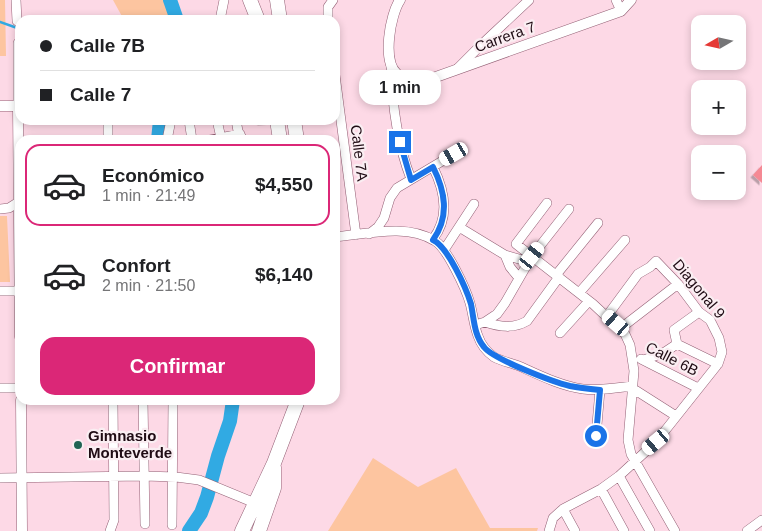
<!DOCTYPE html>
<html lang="es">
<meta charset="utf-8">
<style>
body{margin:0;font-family:Arial,sans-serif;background:#f6f6f6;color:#202124;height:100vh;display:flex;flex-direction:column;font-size:19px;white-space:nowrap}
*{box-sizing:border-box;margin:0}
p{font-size:16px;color:#757577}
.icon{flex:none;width:28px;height:28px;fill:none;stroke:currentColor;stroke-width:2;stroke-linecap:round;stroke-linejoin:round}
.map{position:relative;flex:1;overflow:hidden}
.sheet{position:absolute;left:15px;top:135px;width:325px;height:270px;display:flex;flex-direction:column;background:#fff;border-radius:15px;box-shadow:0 2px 8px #0003}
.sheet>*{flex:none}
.top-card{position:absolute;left:15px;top:15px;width:325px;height:110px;border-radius:15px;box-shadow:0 2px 8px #0003;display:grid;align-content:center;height:110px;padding:0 25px;background:#fff}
.needle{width:32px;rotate:261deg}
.buttons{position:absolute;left:691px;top:15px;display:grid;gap:10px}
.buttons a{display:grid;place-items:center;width:55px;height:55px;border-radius:10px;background:#fff;box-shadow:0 2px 8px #0003;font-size:25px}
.end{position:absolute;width:22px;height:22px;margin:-11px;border:6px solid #1a73e8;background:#fff;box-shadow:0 0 0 2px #fff}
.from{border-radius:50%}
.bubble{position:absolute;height:35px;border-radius:15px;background:#fff;box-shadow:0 2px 8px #0003;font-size:16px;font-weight:700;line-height:35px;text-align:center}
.car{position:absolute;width:15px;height:30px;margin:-15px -8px;border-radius:6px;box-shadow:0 0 4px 1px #0007;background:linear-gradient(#fff 24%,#345 0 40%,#fff 0 76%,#345 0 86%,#fff 0)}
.top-card b{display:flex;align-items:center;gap:18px;height:48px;font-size:19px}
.top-card b+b{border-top:1px solid #e0e0e0}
.top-card i{width:12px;height:12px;background:#202124}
ul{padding:9px 0 0;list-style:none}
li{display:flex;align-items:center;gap:15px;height:82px;margin:0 10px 8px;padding:0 15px;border:2px solid transparent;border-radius:15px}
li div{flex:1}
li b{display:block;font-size:19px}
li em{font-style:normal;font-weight:700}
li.on{border-color:#db2777}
li>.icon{width:45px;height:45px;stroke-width:1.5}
.button{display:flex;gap:10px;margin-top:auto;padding:10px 25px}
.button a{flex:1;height:58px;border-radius:15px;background:#db2777;color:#fff;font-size:20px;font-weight:700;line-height:58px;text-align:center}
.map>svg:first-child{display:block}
.green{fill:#fdc5a0}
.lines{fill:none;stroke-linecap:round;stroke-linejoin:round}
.stream{stroke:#31aae3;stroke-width:2.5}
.river{stroke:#31aae3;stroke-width:14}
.building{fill:#f58994;filter:url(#shadow)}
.minor-casing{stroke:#936075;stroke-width:10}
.tertiary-casing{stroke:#936075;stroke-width:11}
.trunk-casing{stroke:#936075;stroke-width:15}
.minor{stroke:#fff;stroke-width:9}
.tertiary{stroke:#fff;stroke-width:10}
.trunk{stroke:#fff;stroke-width:14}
.route{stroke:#1a73e8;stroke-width:6}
.poi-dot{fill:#216454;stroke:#faeef2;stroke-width:2}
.labels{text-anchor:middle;stroke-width:4.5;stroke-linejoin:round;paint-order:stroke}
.street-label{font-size:15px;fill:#1f0c14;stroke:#faeef2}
.poi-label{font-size:15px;font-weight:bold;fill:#1f0c14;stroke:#faeef2;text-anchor:start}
</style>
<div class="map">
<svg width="762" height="531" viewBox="0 0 762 531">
<defs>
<filter id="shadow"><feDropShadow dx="-2.5" dy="2.5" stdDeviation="0" flood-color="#0004"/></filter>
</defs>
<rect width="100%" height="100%" fill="#fdd9e6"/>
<!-- green -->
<path class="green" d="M0 0H5L6 56H0Z
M113 0H174L180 20H124Z
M0 216H7L10 282H0Z
M373 458 418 487 456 468 490 528H538L537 531H328Z"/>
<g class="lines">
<!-- stream -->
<path class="stream" d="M0 22 20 29"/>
<!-- river -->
<path class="river" d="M170 0 177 20
M158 140 160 120
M189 531 201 513 207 497 218 456 230 421 233 400"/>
</g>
<!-- building -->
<path class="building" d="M259 120H269V122L260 123Z
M762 165V183L753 175Z"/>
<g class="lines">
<defs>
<path id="minor" d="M16 0 17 21
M616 0 621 11
M220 20 224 0
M328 20V7L333 0
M391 65C392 104 397 143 411 179
M457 69 479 47 529 0
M335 75 356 235
M18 106V43
M108 120V140
M189 120 192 140
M217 120 221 138
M236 120 238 131 243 140
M167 140 171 120
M210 140 240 134
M547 203 516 244 593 304 625 334 630 345 634 371 628 440 631 454 675 531
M0 209 9 208 20 201
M459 227 505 255 529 262
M369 234 378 227 384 218 390 198 397 188 454 154
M335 237C367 234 407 223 435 241 447 248 466 289 470 303 473 314 474 326 478 336 481 345 487 352 494 357 501 361 511 363 519 366 539 375 561 386 583 389 600 391 616 388 632 386
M433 239C450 217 445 191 433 167
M444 250 474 204
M505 255 510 267 519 278
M556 275 598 223
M0 291H20
M579 293 625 240
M485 322C500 327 513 329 527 321L559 277
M475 325 485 322 497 314 505 303 532 256 569 209
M621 328 678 284
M560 333 589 301
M677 344 674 330 699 312
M641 359 698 388
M644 360 665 352 677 344 718 364
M0 388H20
M632 388 676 416
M143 400 145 524
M596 436 600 390
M619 476 650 531
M0 478 144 476 176 477 199 480 255 503
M601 489 624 531
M563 509 575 531
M172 525 173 400
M110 531 114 520 113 400
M549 531 553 518 563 509 601 489 619 476 656 442 718 364 722 352 719 338 710 320 699 312 678 284 656 261 650 267 638 274 607 316
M747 531 762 520"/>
<path id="tertiary" d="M400 0C390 15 382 61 397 74 403 79 412 81 419 83L621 11 631 0
M0 106H20
M18 106 20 337
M21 400 22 531"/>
<path id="trunk" d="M250 0 258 20
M277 0 280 20
M277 120 280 140
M294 120 297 140
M242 531 274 463 298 400
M259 531 274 488V467"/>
</defs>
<!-- minor casing -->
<use href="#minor" class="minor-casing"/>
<!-- tertiary casing -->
<use href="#tertiary" class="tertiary-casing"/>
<!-- trunk casing -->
<use href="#trunk" class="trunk-casing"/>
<!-- minor -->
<use href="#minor" class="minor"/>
<!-- tertiary -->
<use href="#tertiary" class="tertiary"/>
<!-- trunk -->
<use href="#trunk" class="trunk"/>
</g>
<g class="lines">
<!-- route -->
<path class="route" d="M400 142 411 180 433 167C445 191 450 216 433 240 448 247 466 288 471 304 474 319 474 335 484 347 493 359 553 382 570 386 580 388 590 389 600 390L596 436"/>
</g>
<!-- markers -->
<circle class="poi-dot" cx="78" cy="445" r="5"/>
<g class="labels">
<!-- street labels -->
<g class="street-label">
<text transform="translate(505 37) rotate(-20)" y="5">Carrera 7</text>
<text transform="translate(359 153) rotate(83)" y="5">Calle 7A</text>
<text transform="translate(699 289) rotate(50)" y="5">Diagonal 9</text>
<text transform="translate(672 359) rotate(27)" y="5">Calle 6B</text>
</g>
<!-- poi labels -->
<g class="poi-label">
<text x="88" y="441">Gimnasio<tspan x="88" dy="17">Monteverde</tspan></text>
</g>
</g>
</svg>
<div class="buttons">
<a><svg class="needle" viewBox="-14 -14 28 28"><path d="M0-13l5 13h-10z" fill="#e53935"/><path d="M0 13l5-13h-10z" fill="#757577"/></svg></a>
<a>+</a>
<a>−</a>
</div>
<i class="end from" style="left:596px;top:436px"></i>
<i class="end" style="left:400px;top:142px"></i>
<div class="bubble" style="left:359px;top:70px;width:82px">1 min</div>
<i class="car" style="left:454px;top:154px;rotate:240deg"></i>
<i class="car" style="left:532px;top:256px;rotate:38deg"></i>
<i class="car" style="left:616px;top:323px;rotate:311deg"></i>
<i class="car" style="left:656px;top:442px;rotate:230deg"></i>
<div class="top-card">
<b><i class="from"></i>Calle 7B</b>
<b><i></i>Calle 7</b>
</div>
<section class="sheet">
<ul>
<li class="on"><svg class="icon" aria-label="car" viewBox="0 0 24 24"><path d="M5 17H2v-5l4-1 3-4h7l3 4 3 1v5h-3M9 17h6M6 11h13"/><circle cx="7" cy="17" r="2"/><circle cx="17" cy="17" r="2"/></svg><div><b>Económico</b><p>1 min · 21:49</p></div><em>$4,550</em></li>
<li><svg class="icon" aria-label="car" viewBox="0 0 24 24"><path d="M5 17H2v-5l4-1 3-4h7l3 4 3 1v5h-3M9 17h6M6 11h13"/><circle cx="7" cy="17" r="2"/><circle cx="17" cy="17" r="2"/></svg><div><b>Confort</b><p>2 min · 21:50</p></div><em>$6,140</em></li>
</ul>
<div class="button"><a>Confirmar</a></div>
</section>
</div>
